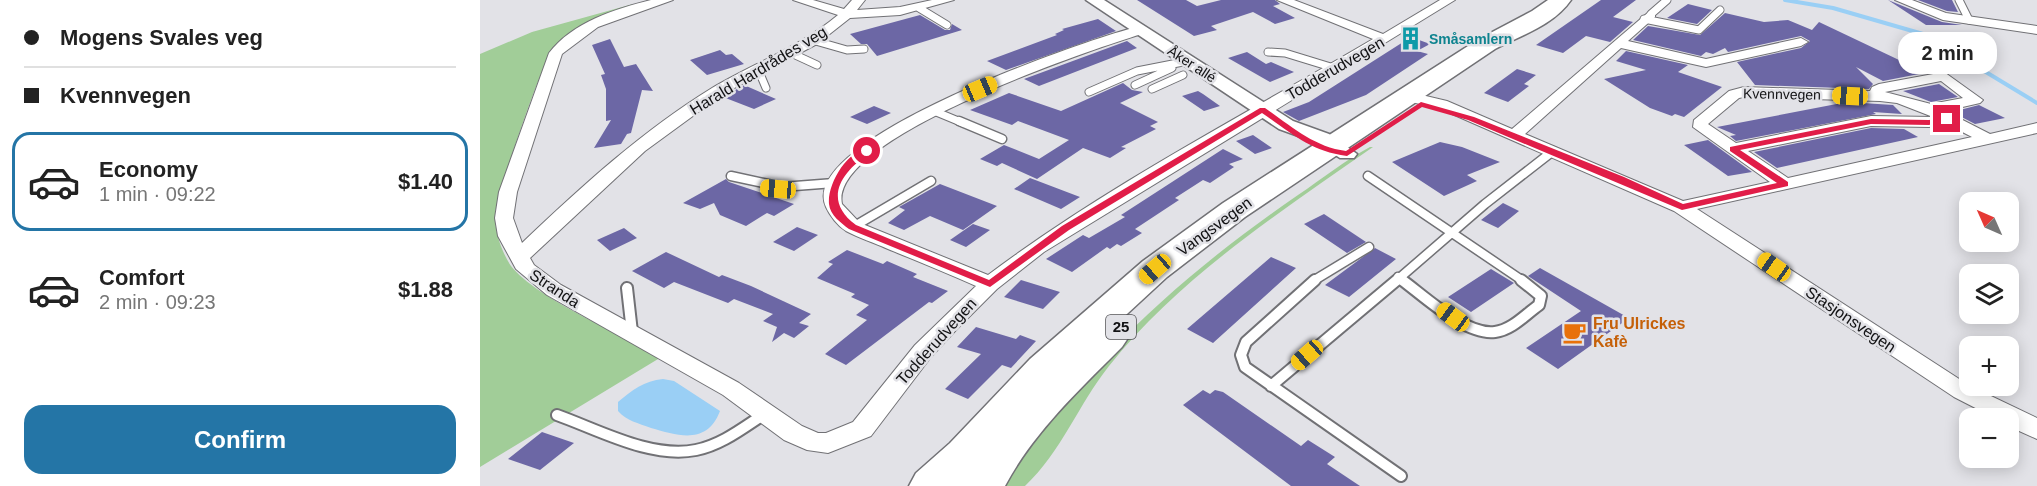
<!DOCTYPE html>
<meta charset="utf-8">
<style>
body{margin:0;font-family:Helvetica,sans-serif;background:#f2f2f2;color:#222;height:100vh;display:flex;flex-direction:column;font-size:22px;white-space:nowrap}
*{box-sizing:border-box;margin:0}
p{font-size:20px;color:#767676}
.icon{flex:none;width:33px;height:33px;fill:none;stroke:currentColor;stroke-width:2;stroke-linecap:round;stroke-linejoin:round}
.map{position:relative;flex:1;overflow:hidden}
.sheet{display:flex;flex-direction:column;background:#fff;width:480px}
.sheet>*{flex:none}
.hud{display:grid;align-content:center;height:132px;padding:0 24px;background:#fff}
.needle{width:39px;rotate:315deg}
.buttons{position:absolute;left:1479px;top:192px;display:grid;gap:12px}
.buttons a{display:grid;place-items:center;width:60px;height:60px;border-radius:12px;background:#fff;box-shadow:0 3px 15px #0003;font-size:30px}
.end{position:absolute;width:27px;height:27px;margin:-14px;border:8px solid #e11d48;background:#fff;box-shadow:0 0 0 3px #fff}
.from{border-radius:50%}
.bubble{position:absolute;height:42px;border-radius:18px;background:#fff;box-shadow:0 3px 15px #0003;font-size:20px;font-weight:700;line-height:42px;text-align:center}
.car{position:absolute;width:18px;height:36px;margin:-18px -9px;border-radius:8px;box-shadow:0 0 4px 2px #0007;background:linear-gradient(#f5c518 24%,#345 0 40%,#f5c518 0 76%,#345 0 86%,#f5c518 0)}
.hud b{display:flex;align-items:center;gap:21px;height:57px;font-size:22px}
.hud b+b{border-top:2px solid #e0e0e0}
.hud i{width:15px;height:15px;background:#222}
ul{padding:0;list-style:none}
li{display:flex;align-items:center;gap:18px;height:99px;margin:0 12px 9px;padding:0 12px;border:3px solid transparent;border-radius:18px}
li div{flex:1}
li b{display:block;font-size:22px}
li em{font-style:normal;font-weight:700}
li.active{border-color:#2475a6}
li>.icon{width:54px;height:54px;stroke-width:1.5}
.primary-button{display:flex;gap:12px;margin-top:auto;padding:12px 24px}
.primary-button a{flex:1;height:69px;border-radius:18px;background:#2475a6;color:#fff;font-size:24px;font-weight:700;line-height:69px;text-align:center}
main{display:flex;flex:1;min-height:0}
.map>svg:first-child{display:block}
.green{fill:#a1cd98}
.water{fill:#9acff5}
.lines{fill:none;stroke-linecap:round;stroke-linejoin:round}
.stream{stroke:#9acff5;stroke-width:4}
.building{fill:#6c67a5}
.service-far2-casing{stroke:#717175;stroke-width:9}
.service-far1-casing{stroke:#717175;stroke-width:11}
.service-casing{stroke:#717175;stroke-width:14}
.minor-casing{stroke:#717175;stroke-width:2}
.tertiary-casing{stroke:#717175;stroke-width:3}
.trunk-casing{stroke:#717175;stroke-width:3}
.service-far2{stroke:#fff;stroke-width:7}
.service-far1{stroke:#fff;stroke-width:8}
.service{stroke:#fff;stroke-width:10}
.minor{fill:#fff;fill-rule:evenodd}
.tertiary{fill:#fff;fill-rule:evenodd}
.trunk{fill:#fff;fill-rule:evenodd}
.route{fill:#e11d48}
.labels{text-anchor:middle;stroke-width:5;stroke-linejoin:round;paint-order:stroke}
.far-culture-label{font-size:14px;font-weight:bold;fill:#0d838f;stroke:#e2e2e7;text-anchor:start}
.far-street-label{font-size:14px;fill:#121214;stroke:#e2e2e7}
.shield{fill:#e2e2e7;stroke:#505053;stroke-width:1.5}
.shield-label{font-size:15px;font-weight:bold;fill:#121214}
.street-label{font-size:16px;fill:#121214;stroke:#e2e2e7}
.food-label{font-size:16px;font-weight:bold;fill:#c56008;stroke:#e2e2e7;text-anchor:start}
</style>
<main>
<section class="sheet">
<div class="hud">
<b><i class="from"></i>Mogens Svales veg</b>
<b><i></i>Kvennvegen</b>
</div>
<ul>
<li class="active"><svg class="icon" aria-label="car" viewBox="0 0 24 24"><path d="M5 17H2v-5l4-1 3-4h7l3 4 3 1v5h-3M9 17h6M6 11h13"/><circle cx="7" cy="17" r="2"/><circle cx="17" cy="17" r="2"/></svg><div><b>Economy</b><p>1 min · 09:22</p></div><em>$1.40</em></li>
<li><svg class="icon" aria-label="car" viewBox="0 0 24 24"><path d="M5 17H2v-5l4-1 3-4h7l3 4 3 1v5h-3M9 17h6M6 11h13"/><circle cx="7" cy="17" r="2"/><circle cx="17" cy="17" r="2"/></svg><div><b>Comfort</b><p>2 min · 09:23</p></div><em>$1.88</em></li>
</ul>
<div class="primary-button"><a>Confirm</a></div>
</section>
<div class="map">
<svg width="1557" height="486" viewBox="0 0 1557 486">
<rect width="100%" height="100%" fill="#e2e2e7"/>
<!-- green -->
<path class="green" d="M153 4C127 19 96 27 74 48 63 58 17 196 15 214 14 230 22 253 31 266 56 298 145 337 183 356L0 467V54L52 32Z
M890 147H893C800 212 700 277 629 366 598 405 582 451 545 486H525C598 368 704 273 818 195 842 179 865 160 890 147Z"/>
<!-- water -->
<path class="water" d="M183 379 194 381 240 411C227 445 199 436 171 428 158 423 147 421 138 411V402C152 390 164 381 183 379Z"/>
<g class="lines">
<!-- stream -->
<path class="stream" d="M1305 0 1353 8 1443 34 1557 103"/>
</g>
<!-- building -->
<path class="building" d="M657 0H706L717 6 741 0H795L800 4 793 6 815 18 795 24 773 12 731 26 737 30 714 36Z
M1121 0H1156L1133 17 1153 22 1130 42 1106 36 1083 53 1056 45Z
M1408 0 1462 22 1482 25H1446Z
M1438 0H1472L1478 12 1467 11Z
M1208 4 1232 10 1217 24 1187 18Z
M1245 13 1284 22 1308 20 1332 30 1339 22 1438 69 1433 70 1439 74 1403 81 1376 67 1393 84 1389 89 1275 85 1257 62 1321 48 1330 41 1321 36 1248 52 1245 48 1233 54 1226 52 1221 56 1153 40 1168 26 1220 35Z
M440 15 465 30H470L472 24 482 30 397 56 387 44H381L370 34Z
M618 19 636 31 526 70 507 61 577 35 575 34 584 30 582 29Z
M931 37 950 44 937 51 948 54 886 95 819 121 803 112 829 102Z
M130 39 144 67 156 64 173 91 162 90 151 133 147 134 141 144 114 148 131 120 126 121V89L121 75 125 74 112 45Z
M647 41 657 48 559 86 544 79Z
M240 50 246 55 252 54 264 64 227 75 210 60Z
M1146 51 1208 65 1198 72 1242 87 1204 117 1195 114 1192 116 1170 108 1124 79 1166 70 1136 61Z
M767 52 786 64 791 62 814 72 790 82 748 58Z
M1037 69 1056 75 1044 84 1049 86 1028 102 1004 93Z
M643 83 652 90 663 92 640 103 678 122 670 126 676 129 641 147 646 148 630 158 603 148 557 179 522 163 517 166 500 159 524 145 559 159 589 140 538 121 532 125 490 110 529 93 581 111Z
M1459 84 1478 97 1451 102 1423 91Z
M264 85 296 99 274 109 243 97Z
M718 91 723 94 740 106 724 111 702 96Z
M1367 102 1413 105 1422 114 1393 112 1396 114 1256 141 1250 136 1256 135 1237 127Z
M1499 105 1525 118 1495 124 1472 112Z
M394 106 411 113 387 124 370 117Z
M1391 128 1424 129 1438 137 1297 168 1274 152Z
M773 135 792 148 775 154 756 141Z
M1228 140 1272 172 1248 176 1204 145Z
M960 142 982 147 1020 162 987 175 997 181 964 196 912 162Z
M743 149 763 159 749 164 754 167 730 183 723 180 695 198 699 200 655 229 662 233 641 246 637 244 630 249 627 247 592 272 566 259 603 235 609 238 645 217 641 215Z
M550 178 600 197 581 209 534 189Z
M246 179 249 182 314 204 294 216 287 213 266 226 240 215 234 203 220 209 203 203Z
M460 184 517 206 483 230 450 216 424 230 408 223 425 210 419 207Z
M1023 203 1039 211 1018 228 1001 220Z
M844 214 886 242 867 253 824 224Z
M493 224 510 230 486 247 470 240Z
M317 227 338 235 314 251 293 242Z
M144 228 157 238 130 251 117 240Z
M895 248 916 259 869 297 845 285Z
M367 250 403 264 407 261 437 274 433 277 468 291 452 303 449 302 366 365 345 354 387 320 376 315 389 305 371 297 375 294 337 278 353 264 348 262Z
M186 252 239 277 242 275 271 286 331 314 319 323 329 326 314 338 304 333 292 342 297 327 283 321 293 314 254 299 248 303 194 282 184 288 152 271Z
M791 257 816 268 733 343 707 329Z
M1060 268 1147 317 1145 321 1078 369 1046 348 1101 311 1048 276Z
M1011 269 1034 283 991 312 968 297Z
M541 280 580 292 563 309 524 297Z
M496 327 536 339 540 335 556 341 531 368 522 365 488 399 465 389 501 354 477 347Z
M723 390 730 394 735 390 743 392 821 446 828 440 855 457 847 464 880 486H811L703 405Z
M62 432 94 443 60 470 28 459Z"/>
<g class="lines">
<defs>
<path id="service-far2" d="M1479 0 1489 20
M439 8 467 25
M1171 14 1187 0
M1164 19 1219 30 1240 10
M332 40 367 50 384 49
M788 52 805 53 854 68
M311 53 337 65
M278 69 286 88
M655 85 692 68
M672 89 703 75
M609 92 657 71 708 61
M454 111 483 123"/>
<path id="service-far1" d="M479 121 522 139
M251 176 302 187 354 183
M888 176 1043 281
M373 227 451 181
M918 277 924 281
M833 281 889 247
M916 281 1005 204 1073 151"/>
<path id="service" d="M835 280 766 342 761 355 765 367 921 476
M922 280C944 296 986 336 1015 332 1032 330 1046 314 1059 305L1061 296 1041 280
M147 288 152 332
M791 386 917 280
M77 415C119 430 171 459 216 450 242 445 264 427 286 413"/>
<path id="minor" d="M171 0H193L118 27 82 54 37 192 33 218 42 243C101 187 162 131 232 88 274 63 320 47 358 15L313 0H333L364 9 372 0H385L377 10 420 7 452 0H474L420 15 370 18 337 44 243 94 165 151 50 258 54 265 81 285 259 383 322 426 338 433H346L373 422 435 345 496 286C467 273 437 261 408 249 395 243 379 238 366 231 358 226 350 216 346 207 314 139 611 38 660 26L665 27V33C612 49 348 138 362 204L380 223 508 275C628 185 764 115 893 39L797 0H814L903 34 960 0H975L564 252 517 289 476 330 451 357 391 436 348 453 327 450 304 440 243 395 67 295 36 269 18 236 15 218 19 192 69 53C93 22 135 9 171 0Z
M1415 0H1432L1466 13 1557 26V34L1463 20Z
M1171 10 1175 11V17L1148 41 1226 59 1321 38 1328 42 1321 46 1226 67 1141 48 1045 134 1203 201 1290 182 1213 127 1214 120 1249 91 1264 87 1390 91 1392 87 1399 84 1464 72 1503 100 1500 103 1465 111 1510 134 1557 123V133L1217 209 1490 386 1557 418V439L1528 426V418H1515L1474 397 1194 211 963 110 924 100 921 97 929 92 967 101 1032 129ZM1461 81 1483 98 1451 104 1405 92ZM1264 97 1400 101 1417 103 1453 117 1391 116 1256 143 1228 124 1259 98ZM1467 124 1492 137 1308 178 1268 151 1391 126 1449 127Z"/>
<path id="tertiary" d="M606 0H624L813 121 849 134 877 154 874 158H860L835 142 799 129Z"/>
<path id="trunk" d="M1068 0H1091C1073 26 1041 35 1015 49L765 217 687 277 634 326 642 329 648 338 642 347C600 389 553 433 525 486H429L436 473 470 443 550 359 663 261 743 203 999 39 1052 11Z"/>
</defs>
<!-- service-far2 casing -->
<use href="#service-far2" class="service-far2-casing"/>
<!-- service-far1 casing -->
<use href="#service-far1" class="service-far1-casing"/>
<!-- service casing -->
<use href="#service" class="service-casing"/>
<!-- minor casing -->
<use href="#minor" class="minor-casing"/>
<!-- tertiary casing -->
<use href="#tertiary" class="tertiary-casing"/>
<!-- trunk casing -->
<use href="#trunk" class="trunk-casing"/>
<!-- service-far2 -->
<use href="#service-far2" class="service-far2"/>
<!-- service-far1 -->
<use href="#service-far1" class="service-far1"/>
<!-- service -->
<use href="#service" class="service"/>
<!-- minor -->
<use href="#minor" class="minor"/>
<!-- tertiary -->
<use href="#tertiary" class="tertiary"/>
<!-- trunk -->
<use href="#trunk" class="trunk"/>
</g>
<!-- route -->
<path class="route" d="M941 102 994 117 1144 177 1203 204 1297 183 1250 151V147L1391 119 1449 120 1467 117 1471 119 1449 125 1391 124 1260 150 1308 182V186L1202 210 988 120 942 107 867 156C830 151 813 134 782 113L589 230 510 287 369 229C361 223 350 215 349 204 347 184 368 148 390 149V153C361 172 342 200 376 225L509 280 582 226 780 108H785C811 126 834 147 866 151Z"/>
<!-- icons -->
<defs>
<symbol id="building-bare" viewBox="-9 -9 18 18"><path d="M-4-6H4V6H1V3H-1V6H-4ZM-2.5-4.3h1.7v1.8h-1.7ZM.8-4.3h1.7v1.8H.8ZM-2.5-1h1.7V.8h-1.7ZM.8-1h1.7V.8H.8Z" fill="#0f9aa8" stroke="#e2e2e7" stroke-width="2.5" paint-order="stroke"/></symbol>
<symbol id="cafe-bare" viewBox="-9 -9 18 18"><path d="M-5.5-4.5H6V0H3Q3 3.5 0 3.5H-2.5Q-5.5 3.5-5.5 0ZM3-3.2v2h1.7v-2ZM-6 4.5H4V6H-6Z" fill="#e8710a" stroke="#e2e2e7" stroke-width="2.5" paint-order="stroke"/></symbol>
</defs>
<g fill-rule="evenodd">
<use href="#building-bare" x="914" y="22" width="33" height="33"/>
<use href="#cafe-bare" x="1078" y="316" width="33" height="33"/>
</g>
<g class="labels">
<!-- far-culture labels -->
<g class="far-culture-label">
<text x="949" y="44">Småsamlern</text>
</g>
<!-- far-street labels -->
<g class="far-street-label">
<text transform="translate(712 64) rotate(33)" y="5">Åker allé</text>
<text transform="translate(1302 94) rotate(1)" y="5">Kvennvegen</text>
</g>
<!-- shield labels -->
<rect class="shield" x="626" y="315" width="30" height="24" rx="4.5"/>
<g class="shield-label">
<text x="641" y="332">25</text>
</g>
<!-- street labels -->
<g class="street-label">
<text transform="translate(855 68) rotate(-30)" y="6">Todderudvegen</text>
<text transform="translate(278 70) rotate(-31)" y="6">Harald Hardrådes veg</text>
<text transform="translate(734 226) rotate(-36)" y="6">Vangsvegen</text>
<text transform="translate(75 288) rotate(33)" y="6">Stranda</text>
<text transform="translate(1371 319) rotate(34)" y="6">Stasjonsvegen</text>
<text transform="translate(456 341) rotate(-48)" y="6">Todderudvegen</text>
</g>
<!-- food labels -->
<g class="food-label">
<text x="1113" y="329">Fru Ulrickes<tspan x="1113" dy="18">Kafè</tspan></text>
</g>
</g>
</svg>
<div class="buttons">
<a><svg class="needle" viewBox="-14 -14 28 28"><path d="M0-13l5 13h-10z" fill="#e53935"/><path d="M0 13l5-13h-10z" fill="#767676"/></svg></a>
<a><svg class="icon" aria-label="layers" viewBox="0 0 24 24"><path d="M12 4l9 5-9 5-9-5zM3 14l9 5 9-5"/></svg></a>
<a>+</a>
<a>−</a>
</div>
<i class="end from" style="left:387px;top:151px"></i>
<i class="end" style="left:1467px;top:119px"></i>
<div class="bubble" style="left:1418px;top:32px;width:99px">2 min</div>
<i class="car" style="left:500px;top:89px;rotate:67deg"></i>
<i class="car" style="left:1370px;top:96px;rotate:273deg"></i>
<i class="car" style="left:298px;top:189px;rotate:275deg"></i>
<i class="car" style="left:1294px;top:267px;rotate:305deg"></i>
<i class="car" style="left:675px;top:269px;rotate:229deg"></i>
<i class="car" style="left:973px;top:317px;rotate:306deg"></i>
<i class="car" style="left:827px;top:355px;rotate:229deg"></i>
</div>
</main>
